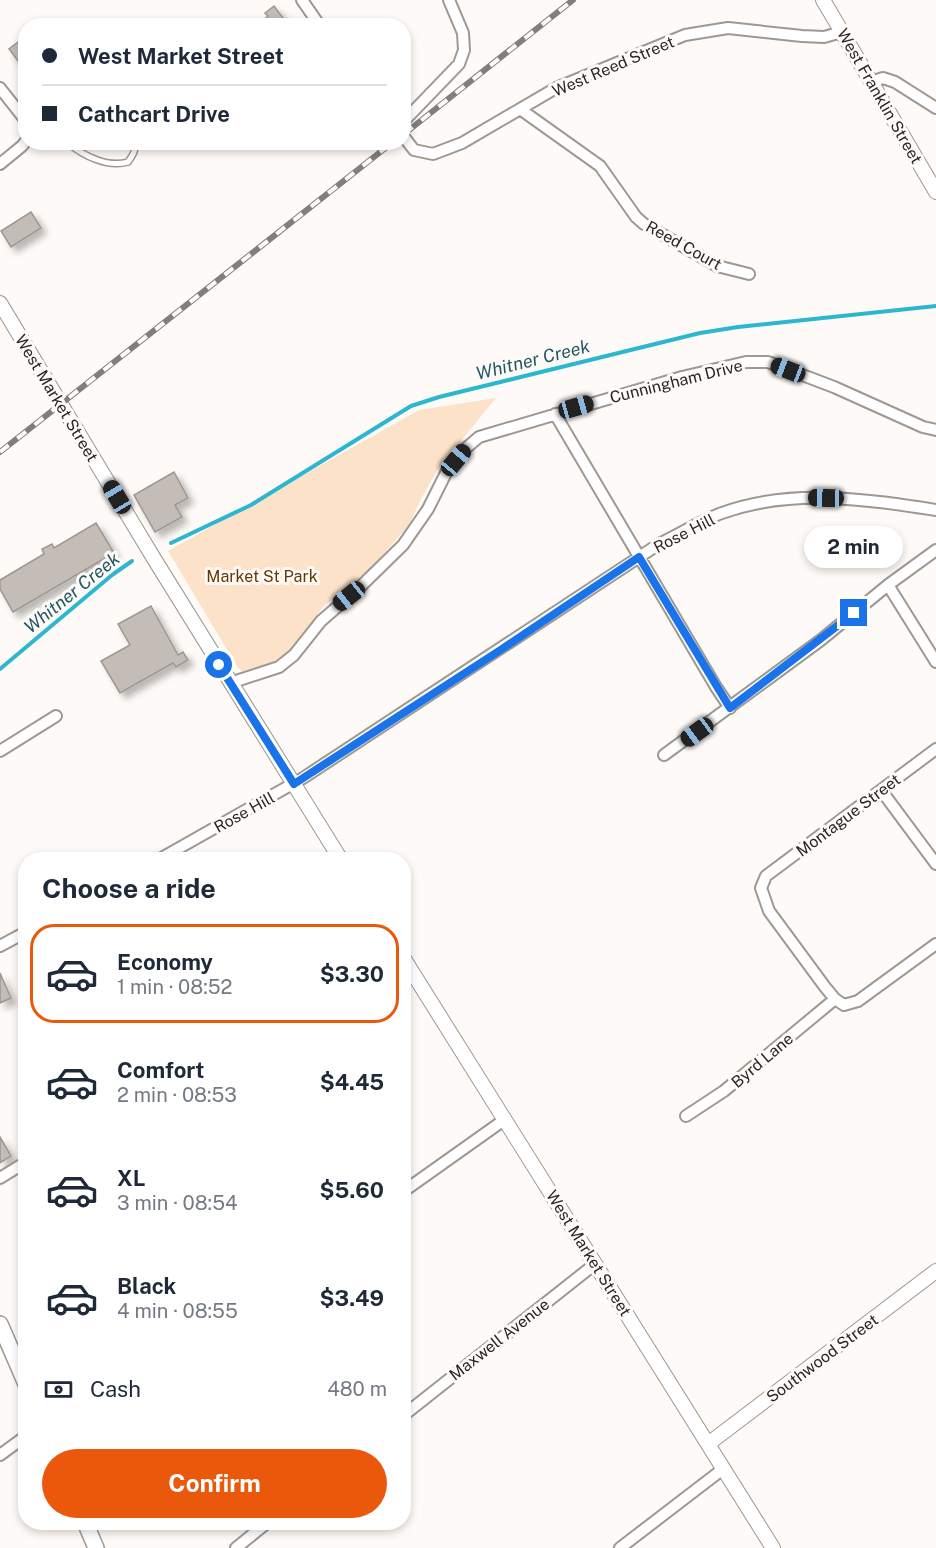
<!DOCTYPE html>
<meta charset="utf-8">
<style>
body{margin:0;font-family:"Public Sans",sans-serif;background:#f6f6f7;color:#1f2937;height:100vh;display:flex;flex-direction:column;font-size:22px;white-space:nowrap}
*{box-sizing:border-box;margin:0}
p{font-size:20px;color:#747a83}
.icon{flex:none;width:33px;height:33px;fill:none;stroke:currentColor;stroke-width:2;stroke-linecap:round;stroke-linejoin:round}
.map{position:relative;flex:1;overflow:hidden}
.side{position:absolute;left:18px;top:852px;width:393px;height:678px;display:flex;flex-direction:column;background:#fff;border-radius:24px;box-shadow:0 3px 9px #0003}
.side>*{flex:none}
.top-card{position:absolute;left:18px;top:18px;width:393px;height:132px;border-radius:24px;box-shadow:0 3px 9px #0003;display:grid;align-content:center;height:132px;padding:0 24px;background:#fff}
.end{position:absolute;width:27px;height:27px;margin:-14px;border:8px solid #1a73e8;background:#fff;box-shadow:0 0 0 3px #fff}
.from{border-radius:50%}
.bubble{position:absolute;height:42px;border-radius:21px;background:#fff;box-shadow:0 3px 9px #0003;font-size:20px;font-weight:700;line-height:42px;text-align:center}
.car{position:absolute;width:18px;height:36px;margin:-18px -9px;border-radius:8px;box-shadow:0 0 4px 2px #0007;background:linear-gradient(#222 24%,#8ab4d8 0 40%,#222 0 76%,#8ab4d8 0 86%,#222 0)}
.top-card b{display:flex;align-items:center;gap:21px;height:57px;font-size:22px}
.top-card b+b{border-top:2px solid #e0e1e3}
.top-card i{width:15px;height:15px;background:#1f2937}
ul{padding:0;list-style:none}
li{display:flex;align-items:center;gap:18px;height:99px;margin:0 12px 9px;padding:0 12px;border:3px solid transparent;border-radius:24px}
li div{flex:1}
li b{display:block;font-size:22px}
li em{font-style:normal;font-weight:700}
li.selected{border-color:#ea580c}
li>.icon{width:54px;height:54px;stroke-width:1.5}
h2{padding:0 24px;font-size:27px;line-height:72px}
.pay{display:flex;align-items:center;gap:15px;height:66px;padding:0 24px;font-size:22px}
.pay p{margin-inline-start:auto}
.primary-button{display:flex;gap:12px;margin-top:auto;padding:12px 24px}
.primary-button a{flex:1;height:69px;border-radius:36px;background:#ea580c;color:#fff;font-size:24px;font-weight:700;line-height:69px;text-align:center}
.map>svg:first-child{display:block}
.green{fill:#fde2ca}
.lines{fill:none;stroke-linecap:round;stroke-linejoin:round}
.stream{stroke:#2db6d0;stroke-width:4}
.building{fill:#c3bcb7;stroke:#9c9791;stroke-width:1.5;filter:url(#shadow)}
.service-casing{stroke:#9e9893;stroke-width:8}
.minor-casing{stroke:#9e9893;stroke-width:14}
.tertiary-casing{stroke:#9e9893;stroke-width:16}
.secondary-casing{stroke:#9e9893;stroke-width:18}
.service{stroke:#fff;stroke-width:5}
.minor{stroke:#fff;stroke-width:10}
.tertiary{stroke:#fff;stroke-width:14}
.secondary{stroke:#fff;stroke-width:15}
.rail-casing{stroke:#817e7b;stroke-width:6}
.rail{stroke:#fefaf7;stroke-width:4;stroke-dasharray:11;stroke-linecap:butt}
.route{stroke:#1a73e8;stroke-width:8}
.labels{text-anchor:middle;stroke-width:6;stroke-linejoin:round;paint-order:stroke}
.street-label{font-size:16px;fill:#292725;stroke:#fefaf7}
.park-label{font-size:16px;fill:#643900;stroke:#fefaf7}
.water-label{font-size:18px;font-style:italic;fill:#225863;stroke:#fefaf7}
</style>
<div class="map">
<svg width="936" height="1548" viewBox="0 0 936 1548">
<defs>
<filter id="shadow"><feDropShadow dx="5.5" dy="5.5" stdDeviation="3" flood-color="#0004"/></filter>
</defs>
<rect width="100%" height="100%" fill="#fefaf7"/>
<!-- green -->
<path class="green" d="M496 398 438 469 422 497 409 525 370 569 323 607 289 653 272 663 244 673 238 668 168 551 419 410Z"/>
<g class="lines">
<!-- stream -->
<path class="stream" d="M171 543 251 505 411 406 439 397 700 333 738 327 936 306
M0 669 112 575 132 561"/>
</g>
<!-- building -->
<path class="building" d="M274 6 289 26H256L268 16 265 13Z
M26 36V55L18 61 9 49Z
M31 212 41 228 11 247 1 231Z
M174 472 188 498 175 505 182 517 155 532 134 495Z
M96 523 114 553 13 612 0 589V580L44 554 42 549 52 544 54 548Z
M151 606 178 655 183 652 188 660 176 667 173 663 120 693 101 661 130 645 118 624Z
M0 973 11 998 0 1003Z
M0 1137 11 1156 0 1163Z"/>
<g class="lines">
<defs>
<path id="service" d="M67 142C83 156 108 168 128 162 132 156 137 150 134 142"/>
<path id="minor" d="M302 0 320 26
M871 82 883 78 895 82 936 108
M0 88 26 121
M520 109 600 166 636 217 644 224 717 266 749 274
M404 121 459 64 464 50 463 33 449 0
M404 137 414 150 433 154 462 143 556 88 685 35 728 28 802 36 824 37 842 32
M0 164 22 146 26 141
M555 414 716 687 730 708
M888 585 936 662
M230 683 279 667 294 655 321 621 360 587 403 545 428 509 447 471 465 449 479 437 682 377 746 362H768L834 387 923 427 936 430
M936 749 766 876 761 888 769 911 825 987 835 999 844 1005 858 1001 936 944
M0 751 56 716
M664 755 821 640 888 585 936 550
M881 790 936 864
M158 860 303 778 659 544C680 534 700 521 722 513 791 488 864 499 936 510
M0 946 26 932
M686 1116 724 1091 835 999
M0 1178 26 1162
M404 1191 504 1120
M404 1415 595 1264
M0 1455 26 1436
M236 1548 268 1522
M620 1548 723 1469"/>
<path id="tertiary" d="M823 0 936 192
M0 303 153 557 341 860
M404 959 773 1548
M708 1444 936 1271"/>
<path id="secondary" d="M0 1324 26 1384
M85 1522 96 1548"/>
</defs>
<!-- service casing -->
<use href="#service" class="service-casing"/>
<!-- minor casing -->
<use href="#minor" class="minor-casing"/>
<!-- tertiary casing -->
<use href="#tertiary" class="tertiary-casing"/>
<!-- secondary casing -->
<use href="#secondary" class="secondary-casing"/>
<!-- service -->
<use href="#service" class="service"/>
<!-- minor -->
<use href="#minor" class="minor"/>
<!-- tertiary -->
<use href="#tertiary" class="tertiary"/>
<!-- secondary -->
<use href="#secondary" class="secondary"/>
<defs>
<path id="rail" d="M404 134 573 0
M0 452 393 142"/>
</defs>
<!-- rail casing -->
<use href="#rail" class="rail-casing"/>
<!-- rail -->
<use href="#rail" class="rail"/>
</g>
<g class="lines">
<!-- route -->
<path class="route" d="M219 665 294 784 502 649 639 557 730 708 854 613"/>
</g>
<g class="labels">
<!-- street labels -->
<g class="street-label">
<text transform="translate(613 66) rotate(-23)" y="6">West Reed Street</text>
<text transform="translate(880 96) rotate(60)" y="6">West Franklin Street</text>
<text transform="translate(684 245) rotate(29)" y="6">Reed Court</text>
<text transform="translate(676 381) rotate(-14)" y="6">Cunningham Drive</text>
<text transform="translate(57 398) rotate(59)" y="6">West Market Street</text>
<text transform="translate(684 533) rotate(-27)" y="6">Rose Hill</text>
<text transform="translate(244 812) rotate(-29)" y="6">Rose Hill</text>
<text transform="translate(848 815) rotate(-37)" y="6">Montague Street</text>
<text transform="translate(762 1060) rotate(-40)" y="6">Byrd Lane</text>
<text transform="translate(589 1253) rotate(58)" y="6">West Market Street</text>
<text transform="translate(499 1339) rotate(-38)" y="6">Maxwell Avenue</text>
<text transform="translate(822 1358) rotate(-37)" y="6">Southwood Street</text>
</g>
<!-- park labels -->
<g class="park-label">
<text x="262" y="582">Market St Park</text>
</g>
<!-- water labels -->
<g class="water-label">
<text transform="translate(533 360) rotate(-14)" y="6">Whitner Creek</text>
<text transform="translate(72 593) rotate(-39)" y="6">Whitner Creek</text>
</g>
</g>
</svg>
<i class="end from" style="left:219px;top:665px"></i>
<i class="end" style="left:854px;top:613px"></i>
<div class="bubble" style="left:804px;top:526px;width:99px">2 min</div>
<i class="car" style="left:788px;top:370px;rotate:291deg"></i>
<i class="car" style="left:576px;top:407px;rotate:74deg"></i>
<i class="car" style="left:456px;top:460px;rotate:40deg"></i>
<i class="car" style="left:117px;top:497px;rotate:329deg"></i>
<i class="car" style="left:826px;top:498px;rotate:271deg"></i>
<i class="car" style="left:349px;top:596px;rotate:231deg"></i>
<i class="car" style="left:697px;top:732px;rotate:234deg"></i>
<div class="top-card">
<b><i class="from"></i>West Market Street</b>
<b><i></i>Cathcart Drive</b>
</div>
<section class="side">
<h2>Choose a ride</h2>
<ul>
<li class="selected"><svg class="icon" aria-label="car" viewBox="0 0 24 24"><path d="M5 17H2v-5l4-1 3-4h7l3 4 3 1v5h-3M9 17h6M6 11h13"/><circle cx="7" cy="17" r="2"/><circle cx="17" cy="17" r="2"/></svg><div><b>Economy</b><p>1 min · 08:52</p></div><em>$3.30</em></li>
<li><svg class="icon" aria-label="car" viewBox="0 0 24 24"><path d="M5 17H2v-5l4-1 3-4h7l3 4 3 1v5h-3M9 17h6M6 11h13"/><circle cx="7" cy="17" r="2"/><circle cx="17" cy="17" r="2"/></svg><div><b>Comfort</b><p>2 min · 08:53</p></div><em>$4.45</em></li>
<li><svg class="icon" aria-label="car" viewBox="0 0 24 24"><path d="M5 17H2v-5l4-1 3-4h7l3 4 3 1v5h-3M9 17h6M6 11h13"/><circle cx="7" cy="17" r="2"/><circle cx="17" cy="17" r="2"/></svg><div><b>XL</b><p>3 min · 08:54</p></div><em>$5.60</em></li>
<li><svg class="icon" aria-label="car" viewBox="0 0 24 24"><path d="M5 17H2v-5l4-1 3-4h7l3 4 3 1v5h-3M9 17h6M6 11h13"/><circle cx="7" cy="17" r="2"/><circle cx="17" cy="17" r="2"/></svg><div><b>Black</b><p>4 min · 08:55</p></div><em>$3.49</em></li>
</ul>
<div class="pay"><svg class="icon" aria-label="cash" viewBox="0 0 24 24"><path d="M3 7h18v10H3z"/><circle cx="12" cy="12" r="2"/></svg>Cash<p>480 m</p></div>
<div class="primary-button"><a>Confirm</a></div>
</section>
</div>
